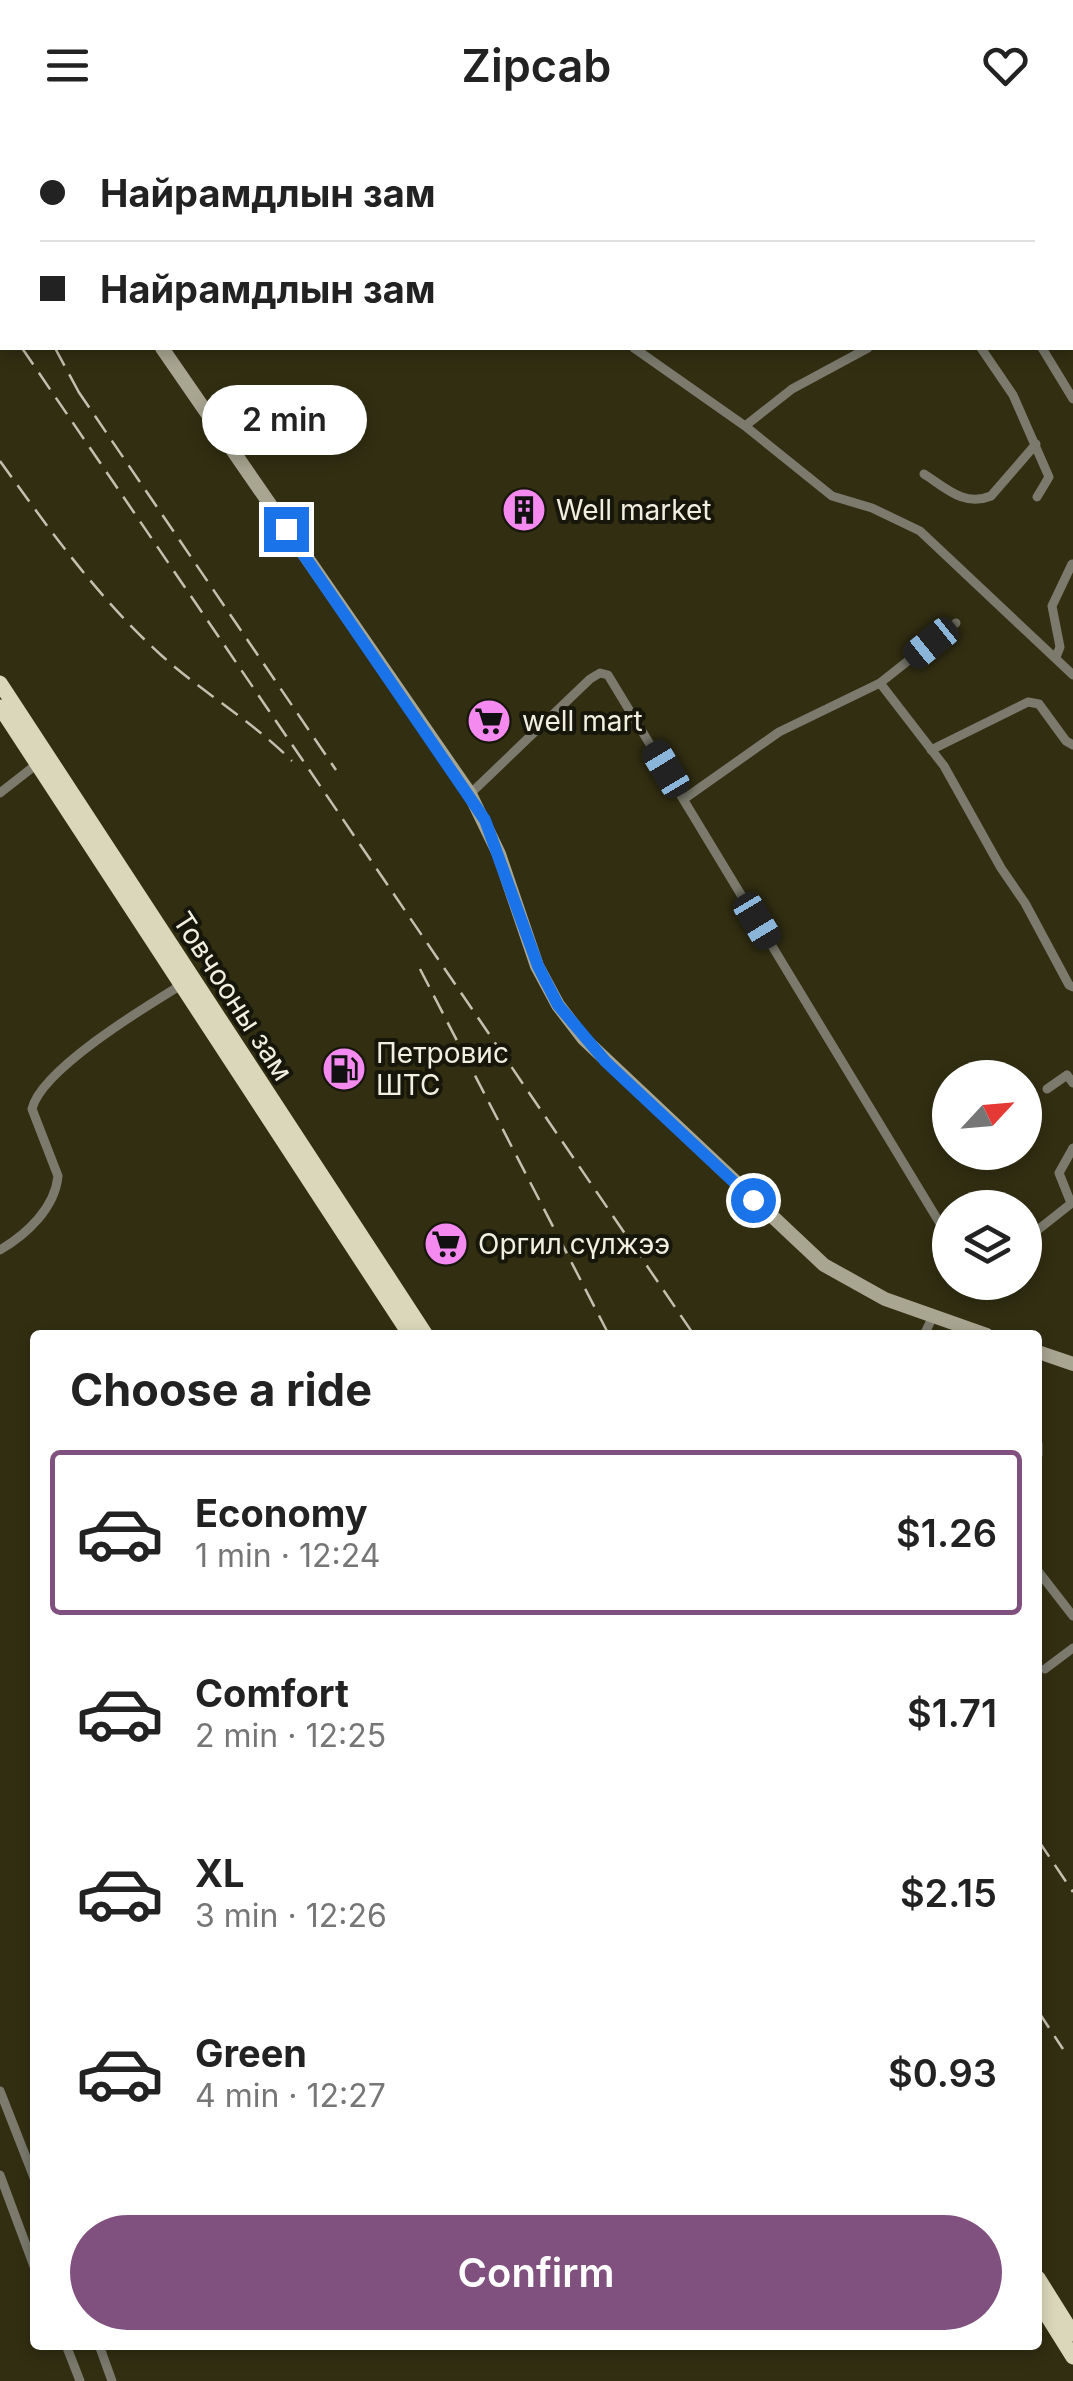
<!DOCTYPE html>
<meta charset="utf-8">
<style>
body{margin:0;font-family:Inter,sans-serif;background:#f2f2f2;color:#222;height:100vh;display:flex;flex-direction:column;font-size:38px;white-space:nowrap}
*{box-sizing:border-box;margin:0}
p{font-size:32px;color:#767676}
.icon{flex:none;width:55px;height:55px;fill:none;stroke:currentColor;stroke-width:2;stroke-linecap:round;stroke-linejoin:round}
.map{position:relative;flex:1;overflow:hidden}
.drawer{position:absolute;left:30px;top:1200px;width:1012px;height:1020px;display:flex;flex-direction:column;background:#fff;border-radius:10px;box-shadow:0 5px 15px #0003}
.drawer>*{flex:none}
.top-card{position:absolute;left:0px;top:0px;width:1075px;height:220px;box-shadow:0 5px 15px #0003;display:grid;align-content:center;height:220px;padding:0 40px;background:#fff}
.needle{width:65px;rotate:64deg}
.buttons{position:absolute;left:932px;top:930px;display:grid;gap:20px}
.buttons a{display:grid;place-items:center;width:110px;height:110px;border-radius:50%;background:#fff;box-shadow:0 5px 15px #0003;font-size:50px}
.end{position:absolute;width:45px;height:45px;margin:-22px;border:12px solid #1a73e8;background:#fff;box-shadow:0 0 0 5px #fff}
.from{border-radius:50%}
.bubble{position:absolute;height:70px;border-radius:35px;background:#fff;box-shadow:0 5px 15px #0003;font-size:32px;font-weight:600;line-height:70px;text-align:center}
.car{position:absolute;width:30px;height:60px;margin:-30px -15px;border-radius:12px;box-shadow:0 0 8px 2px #0007;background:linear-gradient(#222 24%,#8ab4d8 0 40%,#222 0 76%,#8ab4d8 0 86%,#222 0)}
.top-card b{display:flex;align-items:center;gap:35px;height:95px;font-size:38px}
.top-card b+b{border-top:2px solid #e0e0e0}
.top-card i{width:25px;height:25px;background:#222}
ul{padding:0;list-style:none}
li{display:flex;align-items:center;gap:30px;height:165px;margin:0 20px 15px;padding:0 20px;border:5px solid transparent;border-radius:10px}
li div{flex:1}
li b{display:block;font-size:38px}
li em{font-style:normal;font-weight:600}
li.active{border-color:#80507f}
li>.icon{width:90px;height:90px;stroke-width:1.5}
h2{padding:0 40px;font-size:45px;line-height:120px}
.button{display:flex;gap:20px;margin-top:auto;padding:20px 40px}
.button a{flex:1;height:115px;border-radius:60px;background:#80507f;color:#fff;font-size:40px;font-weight:600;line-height:115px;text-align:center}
header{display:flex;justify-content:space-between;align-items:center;height:130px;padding:0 40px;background:#fff;font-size:45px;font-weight:600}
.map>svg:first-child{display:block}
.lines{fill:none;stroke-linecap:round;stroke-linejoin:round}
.minor{stroke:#7b7a6d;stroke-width:9}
.secondary{stroke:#a8a691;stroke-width:14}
.trunk{stroke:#dad7ba;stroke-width:15}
.rail{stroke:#c3c0ae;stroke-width:2.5;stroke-dasharray:20 10;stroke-linecap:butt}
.route{stroke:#1a73e8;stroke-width:12}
.labels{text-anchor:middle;stroke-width:8;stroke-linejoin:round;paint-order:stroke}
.poi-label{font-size:28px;fill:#f1efdf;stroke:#17160a;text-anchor:start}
.street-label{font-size:28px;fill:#f1efdf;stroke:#17160a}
</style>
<header><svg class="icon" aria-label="menu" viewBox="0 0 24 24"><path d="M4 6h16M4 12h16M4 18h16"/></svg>Zipcab<svg class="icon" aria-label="heart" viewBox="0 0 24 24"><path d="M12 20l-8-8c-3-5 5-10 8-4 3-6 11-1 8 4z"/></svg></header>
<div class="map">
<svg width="1073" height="2251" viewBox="0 0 1073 2251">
<rect width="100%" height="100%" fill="#312e12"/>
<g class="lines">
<!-- minor -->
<path class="minor" d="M398 0 399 2
M712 0 713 2
M1005 0 1006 2
M877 2 882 0
M1072 106 1073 107
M1072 115H1073
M634 218 745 296 832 366 872 378 920 401 1073 545
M981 218 1013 265 1049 347 1037 367
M1042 218 1073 269
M745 296 792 259 868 218
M924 344C946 358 964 377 991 366L1036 314
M956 493 880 553 944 636 1001 738 1025 773 1069 855 1073 857
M1056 527 1060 517 1052 476 1072 434
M931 620 1028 572 1039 574 1066 611 1073 615
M0 663 37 634
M470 664 590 549 600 543 608 545 950 1110
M684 669 779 602 880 553
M1047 959 1067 945 1073 953
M1071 1073 1059 1043 1073 1018
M1025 1110 1073 1072
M0 1120C27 1104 55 1078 58 1046L32 979C41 940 145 877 181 855
M924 1205 933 1186
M1038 1314V1325
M1038 1441 1073 1486
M1045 1539 1073 1518
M0 1961 35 2050
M0 2045 35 2139
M66 2215 80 2251
M99 2215 112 2251"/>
<!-- secondary -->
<path class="secondary" d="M162 2 165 0
M162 218 470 664 499 724 537 836 558 875 584 909 824 1135 885 1169 987 1205
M1038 1222 1073 1234"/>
<!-- trunk -->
<path class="trunk" d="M0 553 426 1205
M0 577 410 1205
M1038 2148 1073 2204
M1038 2171 1073 2227"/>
<!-- rail -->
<path class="rail" d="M0 77 2 83
M0 186 2 189
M22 218 694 1205
M55 218 83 270
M78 261 336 640
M0 331C49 399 98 468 161 525 203 563 251 590 292 631
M420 839 609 1205
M1038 1710 1073 1762
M1038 1881 1063 1919"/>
</g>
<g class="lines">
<!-- route -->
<path class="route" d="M286 399 485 690 538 836 558 875 606 932 753 1070"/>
</g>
<!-- icons -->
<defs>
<symbol id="building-disc" viewBox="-11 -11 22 22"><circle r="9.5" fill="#f489f0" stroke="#17160a"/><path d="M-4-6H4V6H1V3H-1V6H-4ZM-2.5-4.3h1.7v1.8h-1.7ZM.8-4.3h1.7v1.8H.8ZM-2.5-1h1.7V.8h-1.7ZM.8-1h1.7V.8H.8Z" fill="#111"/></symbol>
<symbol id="supermarket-disc" viewBox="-11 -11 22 22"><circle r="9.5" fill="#f489f0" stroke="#17160a"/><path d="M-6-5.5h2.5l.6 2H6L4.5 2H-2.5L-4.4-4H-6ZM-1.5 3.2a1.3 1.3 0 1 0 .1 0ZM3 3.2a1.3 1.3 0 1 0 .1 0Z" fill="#111"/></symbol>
<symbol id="fuel-disc" viewBox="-11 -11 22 22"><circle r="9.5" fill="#f489f0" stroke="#17160a"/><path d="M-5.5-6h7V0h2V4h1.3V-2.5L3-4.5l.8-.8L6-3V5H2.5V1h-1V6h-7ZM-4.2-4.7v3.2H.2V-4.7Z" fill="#111"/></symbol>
</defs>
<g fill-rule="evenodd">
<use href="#building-disc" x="499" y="355" width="50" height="50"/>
<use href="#supermarket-disc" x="464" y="566" width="50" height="50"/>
<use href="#fuel-disc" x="319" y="914" width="50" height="50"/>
<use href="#supermarket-disc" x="421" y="1089" width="50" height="50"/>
</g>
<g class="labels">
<!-- poi labels -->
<g class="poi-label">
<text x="556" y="390">Well market</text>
<text x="522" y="601">well mart</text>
<text x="376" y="933">Петровис<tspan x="376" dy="32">ШТС</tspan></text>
<text x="478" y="1124">Оргил сүлжээ</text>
</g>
<!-- street labels -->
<g class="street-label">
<text transform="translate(233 866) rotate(57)" y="10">Товчооны зам</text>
</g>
</g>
</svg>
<div class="buttons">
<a><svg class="needle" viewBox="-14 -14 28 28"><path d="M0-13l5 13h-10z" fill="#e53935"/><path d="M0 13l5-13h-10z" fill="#767676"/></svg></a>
<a><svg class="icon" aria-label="layers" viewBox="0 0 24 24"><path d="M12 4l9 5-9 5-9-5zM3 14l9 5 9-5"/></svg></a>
</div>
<i class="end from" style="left:753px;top:1070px"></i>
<i class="end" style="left:286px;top:399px"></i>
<div class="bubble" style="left:202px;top:255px;width:165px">2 min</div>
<i class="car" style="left:931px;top:513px;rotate:231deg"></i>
<i class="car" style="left:666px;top:639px;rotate:329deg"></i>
<i class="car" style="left:757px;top:791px;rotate:149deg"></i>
<div class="top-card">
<b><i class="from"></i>Найрамдлын зам</b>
<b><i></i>Найрамдлын зам</b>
</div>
<section class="drawer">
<h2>Choose a ride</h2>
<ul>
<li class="active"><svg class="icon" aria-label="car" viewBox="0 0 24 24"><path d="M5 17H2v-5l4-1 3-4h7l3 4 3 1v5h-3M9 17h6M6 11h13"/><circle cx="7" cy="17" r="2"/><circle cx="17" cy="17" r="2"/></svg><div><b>Economy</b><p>1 min · 12:24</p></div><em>$1.26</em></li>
<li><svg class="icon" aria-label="car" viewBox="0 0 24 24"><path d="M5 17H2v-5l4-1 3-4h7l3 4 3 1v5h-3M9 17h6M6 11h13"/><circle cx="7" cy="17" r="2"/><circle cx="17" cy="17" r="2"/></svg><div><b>Comfort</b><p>2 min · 12:25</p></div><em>$1.71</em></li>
<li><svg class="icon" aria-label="car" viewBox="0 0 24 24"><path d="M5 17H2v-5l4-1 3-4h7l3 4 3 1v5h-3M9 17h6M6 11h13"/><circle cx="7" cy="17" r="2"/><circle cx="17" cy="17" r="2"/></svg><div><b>XL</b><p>3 min · 12:26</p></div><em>$2.15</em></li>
<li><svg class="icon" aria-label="car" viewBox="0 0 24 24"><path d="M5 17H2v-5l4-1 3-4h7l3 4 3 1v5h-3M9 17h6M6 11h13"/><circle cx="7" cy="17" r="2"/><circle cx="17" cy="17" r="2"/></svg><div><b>Green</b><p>4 min · 12:27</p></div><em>$0.93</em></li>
</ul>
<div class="button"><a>Confirm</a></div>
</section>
</div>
